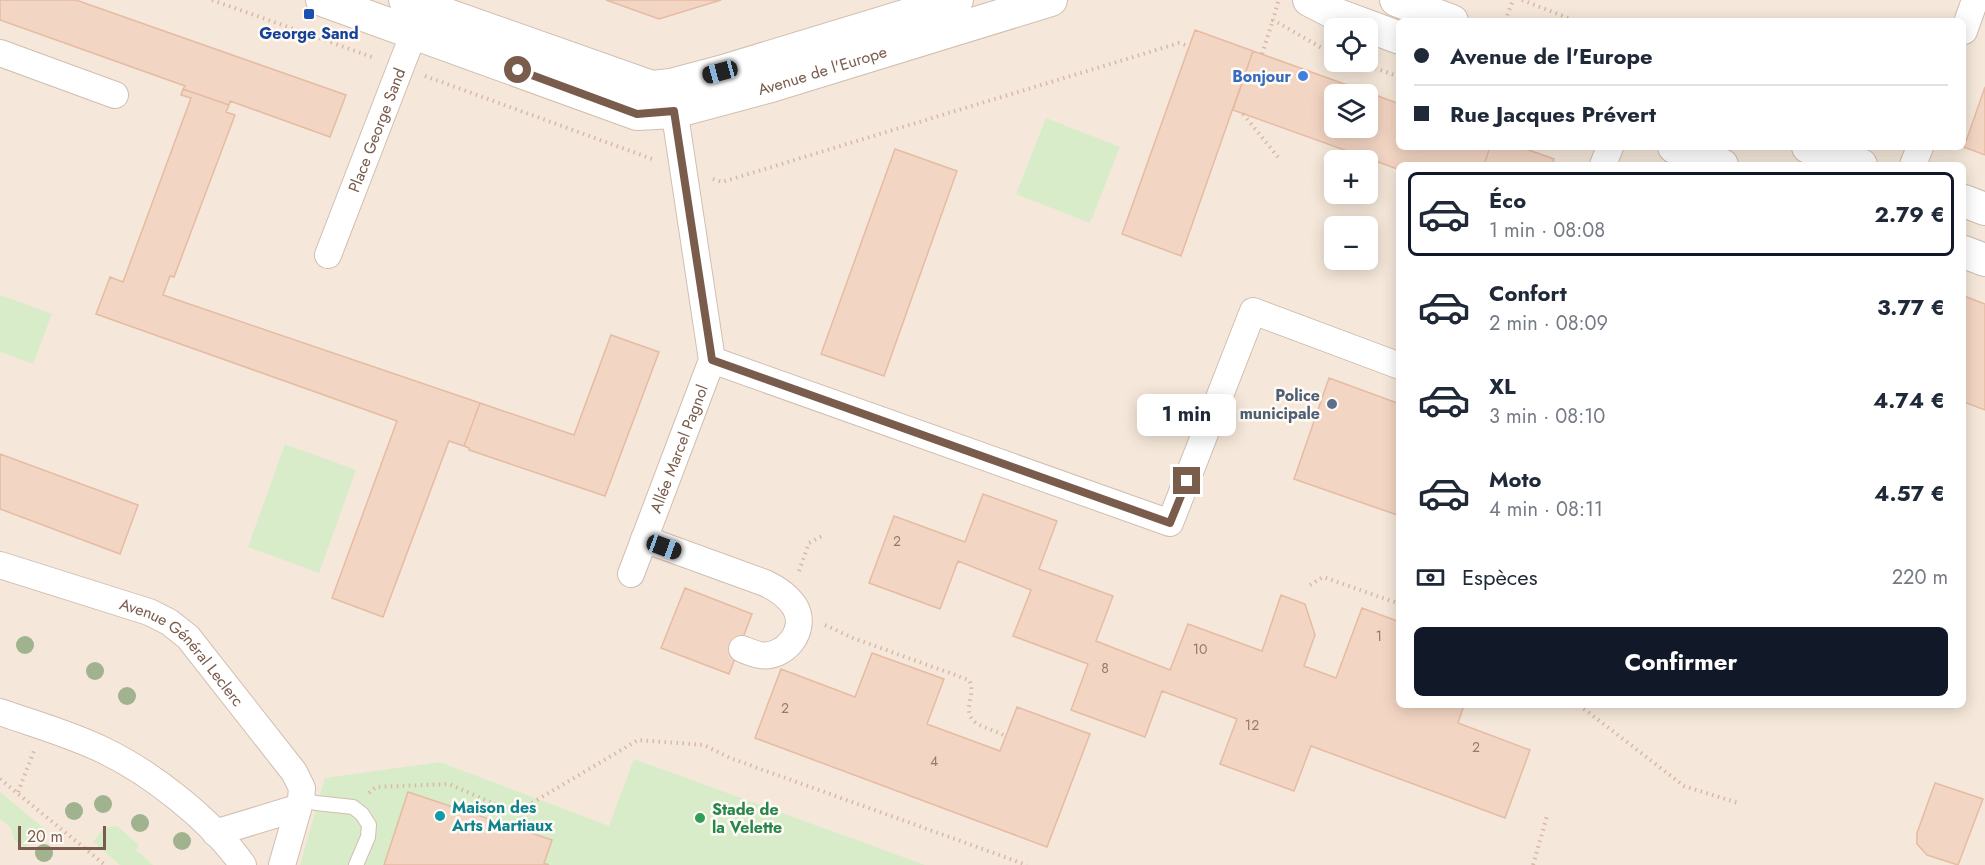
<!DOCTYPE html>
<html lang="fr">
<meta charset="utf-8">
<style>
body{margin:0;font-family:Jost,sans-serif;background:#f2f2f3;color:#1f2937;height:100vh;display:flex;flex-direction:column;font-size:22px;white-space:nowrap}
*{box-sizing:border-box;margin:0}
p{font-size:20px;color:#747a83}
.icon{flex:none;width:33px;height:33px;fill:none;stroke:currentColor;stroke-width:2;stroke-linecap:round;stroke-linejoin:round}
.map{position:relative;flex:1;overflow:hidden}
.sheet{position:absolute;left:1396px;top:162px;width:570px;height:546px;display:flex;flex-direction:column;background:#fff;border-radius:9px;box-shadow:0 3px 15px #0003}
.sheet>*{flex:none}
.top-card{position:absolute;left:1396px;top:18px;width:570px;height:132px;border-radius:9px;box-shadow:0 3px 15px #0003;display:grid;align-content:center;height:132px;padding:0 18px;background:#fff}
.buttons{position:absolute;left:1324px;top:18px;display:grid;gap:12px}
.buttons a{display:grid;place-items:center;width:54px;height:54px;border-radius:9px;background:#fff;box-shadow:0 3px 15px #0003;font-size:30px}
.scale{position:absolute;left:18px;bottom:15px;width:88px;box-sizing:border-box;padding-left:6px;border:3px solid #7a5c4d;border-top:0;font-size:16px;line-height:21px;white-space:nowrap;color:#7a5c4d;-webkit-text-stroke:4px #fffaf3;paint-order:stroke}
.end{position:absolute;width:27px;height:27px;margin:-14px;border:8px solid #7a5c4d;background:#fff;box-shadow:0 0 0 3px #fff}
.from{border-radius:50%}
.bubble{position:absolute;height:42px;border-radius:9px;background:#fff;box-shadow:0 3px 15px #0003;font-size:20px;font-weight:700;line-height:42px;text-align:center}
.car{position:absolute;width:18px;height:36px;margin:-18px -9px;border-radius:8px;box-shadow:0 0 4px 2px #0007;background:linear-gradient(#222 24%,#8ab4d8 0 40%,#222 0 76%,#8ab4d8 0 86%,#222 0)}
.top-card b{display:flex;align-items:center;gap:21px;height:57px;font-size:22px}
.top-card b+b{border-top:2px solid #e0e1e3}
.top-card i{width:15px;height:15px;background:#1f2937}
ul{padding:10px 0 0;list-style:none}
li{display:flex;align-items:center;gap:18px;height:84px;margin:0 12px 9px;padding:0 6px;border:3px solid transparent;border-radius:9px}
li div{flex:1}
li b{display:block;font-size:22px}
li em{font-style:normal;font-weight:700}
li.selected{border-color:#111827}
li>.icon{width:54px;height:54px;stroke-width:1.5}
.pay{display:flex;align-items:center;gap:15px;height:66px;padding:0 18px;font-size:22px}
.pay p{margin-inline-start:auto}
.action{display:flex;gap:12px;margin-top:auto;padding:12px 18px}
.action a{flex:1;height:69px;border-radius:9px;background:#111827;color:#fff;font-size:24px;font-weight:700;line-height:69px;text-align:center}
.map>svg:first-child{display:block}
.residential{fill:#f5e8da;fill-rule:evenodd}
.green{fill:#d8ecc9}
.building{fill:#f3d5c3;stroke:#e6bba3;stroke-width:1.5;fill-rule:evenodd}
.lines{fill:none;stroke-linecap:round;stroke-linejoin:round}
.service-casing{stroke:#d1beb0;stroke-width:16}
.minor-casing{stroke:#d1beb0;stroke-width:28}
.tertiary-casing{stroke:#d1beb0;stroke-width:34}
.path{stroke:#d9b8a5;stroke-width:4;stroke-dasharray:1.5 4.5;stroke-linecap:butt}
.service{stroke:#fff;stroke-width:14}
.minor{stroke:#fff;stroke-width:26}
.tertiary{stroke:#fff;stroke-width:32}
.tree{fill:#a0b28e}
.route{stroke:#7a5c4d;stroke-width:8}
.transit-dot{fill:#1a4fb4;stroke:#fffaf3;stroke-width:2}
.shop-dot{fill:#3f7fe0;stroke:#fffaf3;stroke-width:2}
.service-dot{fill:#5c6f8a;stroke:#fffaf3;stroke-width:2}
.culture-dot{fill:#0f9aa8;stroke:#fffaf3;stroke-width:2}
.leisure-dot{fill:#2e9e5b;stroke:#fffaf3;stroke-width:2}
.labels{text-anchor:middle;stroke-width:5;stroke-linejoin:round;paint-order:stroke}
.number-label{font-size:14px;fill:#987a6a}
.transit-label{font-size:16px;font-weight:bold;fill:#164399;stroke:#fffaf3}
.street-label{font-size:16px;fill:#7a5c4d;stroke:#fffaf3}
.shop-label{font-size:16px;font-weight:bold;fill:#366cbe;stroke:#fffaf3;text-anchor:end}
.service-label{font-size:16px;font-weight:bold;fill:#4e5e75;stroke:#fffaf3;text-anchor:end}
.culture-label{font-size:16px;font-weight:bold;fill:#0d838f;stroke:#fffaf3;text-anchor:start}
.leisure-label{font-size:16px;font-weight:bold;fill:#27864d;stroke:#fffaf3;text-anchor:start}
</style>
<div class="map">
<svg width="1985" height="865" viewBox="0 0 1985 865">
<rect width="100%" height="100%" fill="#fdf6ec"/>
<!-- residential -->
<path class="residential" d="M0 0H1985V865H0ZM1400 21H1964V147H1400ZM1335 28H1368V62H1335ZM1335 94H1368V128H1335ZM1335 160H1368V194H1335ZM1400 165H1964V705H1400ZM1335 226H1368V260H1335Z"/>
<!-- green -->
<path class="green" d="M1046 118 1120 147 1090 223 1016 194Z
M0 295 52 314 33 364 0 352Z
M285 444 356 470 319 573 248 547Z
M634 759 925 865H300L325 778 440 762 609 826Z
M0 792 46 830 37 842 24 847 14 840 11 828 0 819Z
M117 826 139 845 136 850 153 865H120L93 842 104 828Z"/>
<!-- building -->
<path class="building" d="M0 0H76L346 95 330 137 230 101 229 105 183 89 185 86 0 20Z
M606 0H721L659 19Z
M1195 30 1253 51 1181 256 1122 234Z
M1253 51 1400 104V147H1490L1484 165H1400V170L1233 110ZM1335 94H1368V128H1335Z
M1985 87V155L1964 147Z
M183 89 229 105 226 112 235 115 174 277 170 276 163 295 480 403 464 446 449 441 383 617 332 598 397 421 96 314 110 277 123 282 191 98 181 95Z
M1490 147H1520L1554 159 1552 165H1484Z
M895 149 957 171 884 376 821 354Z
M1964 296 1985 304V410L1964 402Z
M611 335 659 352 605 496 469 450V448L464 446 480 403 574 435Z
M1329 378 1400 404V516L1294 479Z
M0 454 138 505 120 554 0 509Z
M983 494 1057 521 1039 569 1113 596 1096 641 1170 670 1188 624 1262 651 1281 595 1305 604 1315 635 1304 666 1336 678 1362 608 1400 622V705H1464L1458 723 1530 750 1505 818 1311 746 1294 791 1220 764 1237 719 1162 691 1145 737 1071 710 1088 664 1013 636 1031 590 958 561 940 609 869 583 894 516 965 542Z
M685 588 752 614 729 674 661 648Z
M872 653 944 679 927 724 1000 751 1017 707 1090 734 1047 847 755 738 781 669 855 697Z
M1935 783 1983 799 1958 865 1927 855 1917 844V833Z
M408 792 552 840 544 863 549 865H384Z"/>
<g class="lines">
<defs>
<path id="service" d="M301 799 316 803 353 807 362 814 369 825 368 837 356 865"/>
<g id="minor">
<path d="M1964 31 1975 0"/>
<path d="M0 53 115 95"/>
<path d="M1603 165 1610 147"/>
<path d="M1913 165 1920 147"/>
<path id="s1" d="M328 255 420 17"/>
<path d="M712 360 1170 523 1253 311 1400 366"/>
<path d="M644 539 765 583C776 588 788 596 795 607 808 630 785 659 760 655 754 654 747 651 742 649"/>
<path id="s2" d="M0 565 149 612 169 622 188 637 294 772 302 788 301 799 282 865"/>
<path id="s3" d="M631 574 712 360 672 95"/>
<path d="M0 712C34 724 70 734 103 750 153 774 211 820 243 865"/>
<path d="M215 833 297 808"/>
</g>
<g id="tertiary">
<path id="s4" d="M322 0 637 114 674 112 771 86 1051 0"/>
<path d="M405 0 652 87 671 85 720 72 957 0"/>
<path d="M1309 0 1338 15 1400 38"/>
<path d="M1396 0 1452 21"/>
<path d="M1674 147 1722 165"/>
<path d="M1808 147 1861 165"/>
<path d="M1964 201 1985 209"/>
<path d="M1964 252 1985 260"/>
</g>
</defs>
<!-- service casing -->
<use href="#service" class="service-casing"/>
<!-- minor casing -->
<use href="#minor" class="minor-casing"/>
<!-- tertiary casing -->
<use href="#tertiary" class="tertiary-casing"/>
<!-- path -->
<path class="path" d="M212 0 375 58
M1522 0 1576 21
M1278 2 1273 20 1322 48 1335 53
M1505 21 1513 0
M1262 54 1273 20
M1358 62 1400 77
M425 76 655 160
M1243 114 1278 157
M713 179 722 182 1179 43 1189 46
M799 571 809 543 824 535
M1310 585 1323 577 1400 604
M825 625 853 638 969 680C977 694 961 710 975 722 983 728 994 730 1003 735
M1579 705 1684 786 1738 803
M0 779 105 865
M18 792 34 751
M369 793 376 787 449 784 515 813 638 740 704 745 730 758 1027 865
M1533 865 1547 816"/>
<!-- service -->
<use href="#service" class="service"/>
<!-- minor -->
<use href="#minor" class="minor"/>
<!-- tertiary -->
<use href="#tertiary" class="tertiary"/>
</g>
<!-- trees -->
<g class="tree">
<circle cx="25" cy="645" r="9"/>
<circle cx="95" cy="671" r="9"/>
<circle cx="127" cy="696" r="9"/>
<circle cx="103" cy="804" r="9"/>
<circle cx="74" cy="811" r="9"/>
<circle cx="140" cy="823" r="9"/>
<circle cx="182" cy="841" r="9"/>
<circle cx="44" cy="853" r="9"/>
</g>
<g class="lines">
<!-- route -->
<path class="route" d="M518 70 637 114 674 111 712 360 1170 523 1187 481"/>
</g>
<!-- markers -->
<rect class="transit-dot" x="303" y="8" width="12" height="12" rx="3"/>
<circle class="shop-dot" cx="1303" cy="76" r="6"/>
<circle class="service-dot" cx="1332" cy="404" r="6"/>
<circle class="culture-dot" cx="440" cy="816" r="6"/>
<circle class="leisure-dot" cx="700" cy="818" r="6"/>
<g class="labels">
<!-- number labels -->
<g class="number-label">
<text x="897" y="546">2</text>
<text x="1379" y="641">1</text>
<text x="1200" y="654">10</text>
<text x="1105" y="673">8</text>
<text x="785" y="713">2</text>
<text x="1252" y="730">12</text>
<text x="1476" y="752">2</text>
<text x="934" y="766">4</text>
</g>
<!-- transit labels -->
<g class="transit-label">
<text x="309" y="39">George Sand</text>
</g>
<!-- street labels -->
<g class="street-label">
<text dy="6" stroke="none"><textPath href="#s4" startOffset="526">Avenue de l'Europe</textPath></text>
<text dy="6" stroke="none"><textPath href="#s1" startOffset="134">Place George Sand</textPath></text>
<text dy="6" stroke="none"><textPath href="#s3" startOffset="134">Allée Marcel Pagnol</textPath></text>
<text dy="6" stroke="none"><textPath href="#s2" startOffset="207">Avenue Général Leclerc</textPath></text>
</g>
<!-- shop labels -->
<g class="shop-label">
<text x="1291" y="82">Bonjour</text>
</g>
<!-- service labels -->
<g class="service-label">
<text x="1320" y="401">Police<tspan x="1320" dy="18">municipale</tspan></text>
</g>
<!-- culture labels -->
<g class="culture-label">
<text x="452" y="813">Maison des<tspan x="452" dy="18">Arts Martiaux</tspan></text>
</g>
<!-- leisure labels -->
<g class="leisure-label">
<text x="712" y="815">Stade de<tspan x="712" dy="18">la Velette</tspan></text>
</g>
</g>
</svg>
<div class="buttons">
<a><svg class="icon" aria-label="locate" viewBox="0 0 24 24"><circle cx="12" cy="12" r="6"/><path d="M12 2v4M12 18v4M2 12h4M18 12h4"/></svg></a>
<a><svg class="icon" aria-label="layers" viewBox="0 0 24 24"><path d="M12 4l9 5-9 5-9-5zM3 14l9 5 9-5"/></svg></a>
<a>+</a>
<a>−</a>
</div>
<div class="scale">20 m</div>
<i class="end from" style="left:518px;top:70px"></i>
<i class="end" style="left:1187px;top:481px"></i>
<div class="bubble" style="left:1137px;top:394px;width:99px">1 min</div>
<i class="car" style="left:720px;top:72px;rotate:255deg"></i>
<i class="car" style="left:664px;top:547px;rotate:110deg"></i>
<div class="top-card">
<b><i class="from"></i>Avenue de l'Europe</b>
<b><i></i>Rue Jacques Prévert</b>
</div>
<section class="sheet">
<ul>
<li class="selected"><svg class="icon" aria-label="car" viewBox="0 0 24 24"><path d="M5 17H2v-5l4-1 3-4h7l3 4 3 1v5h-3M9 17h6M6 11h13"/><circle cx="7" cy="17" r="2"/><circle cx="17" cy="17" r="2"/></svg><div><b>Éco</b><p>1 min · 08:08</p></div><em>2.79 €</em></li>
<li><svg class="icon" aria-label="car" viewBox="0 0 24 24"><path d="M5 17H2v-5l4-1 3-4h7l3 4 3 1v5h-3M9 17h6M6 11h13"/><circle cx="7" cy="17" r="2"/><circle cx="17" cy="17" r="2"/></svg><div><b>Confort</b><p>2 min · 08:09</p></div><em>3.77 €</em></li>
<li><svg class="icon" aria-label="car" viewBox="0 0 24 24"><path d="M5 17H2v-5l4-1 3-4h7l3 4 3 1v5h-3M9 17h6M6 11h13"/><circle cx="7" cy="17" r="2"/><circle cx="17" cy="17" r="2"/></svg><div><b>XL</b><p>3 min · 08:10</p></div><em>4.74 €</em></li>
<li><svg class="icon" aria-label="car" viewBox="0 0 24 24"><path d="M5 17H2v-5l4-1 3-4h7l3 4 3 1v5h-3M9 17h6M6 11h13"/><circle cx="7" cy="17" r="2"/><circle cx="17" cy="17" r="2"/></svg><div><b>Moto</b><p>4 min · 08:11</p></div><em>4.57 €</em></li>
</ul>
<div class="pay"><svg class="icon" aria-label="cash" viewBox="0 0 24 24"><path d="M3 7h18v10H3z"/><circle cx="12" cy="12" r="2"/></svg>Espèces<p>220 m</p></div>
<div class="action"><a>Confirmer</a></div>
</section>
</div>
